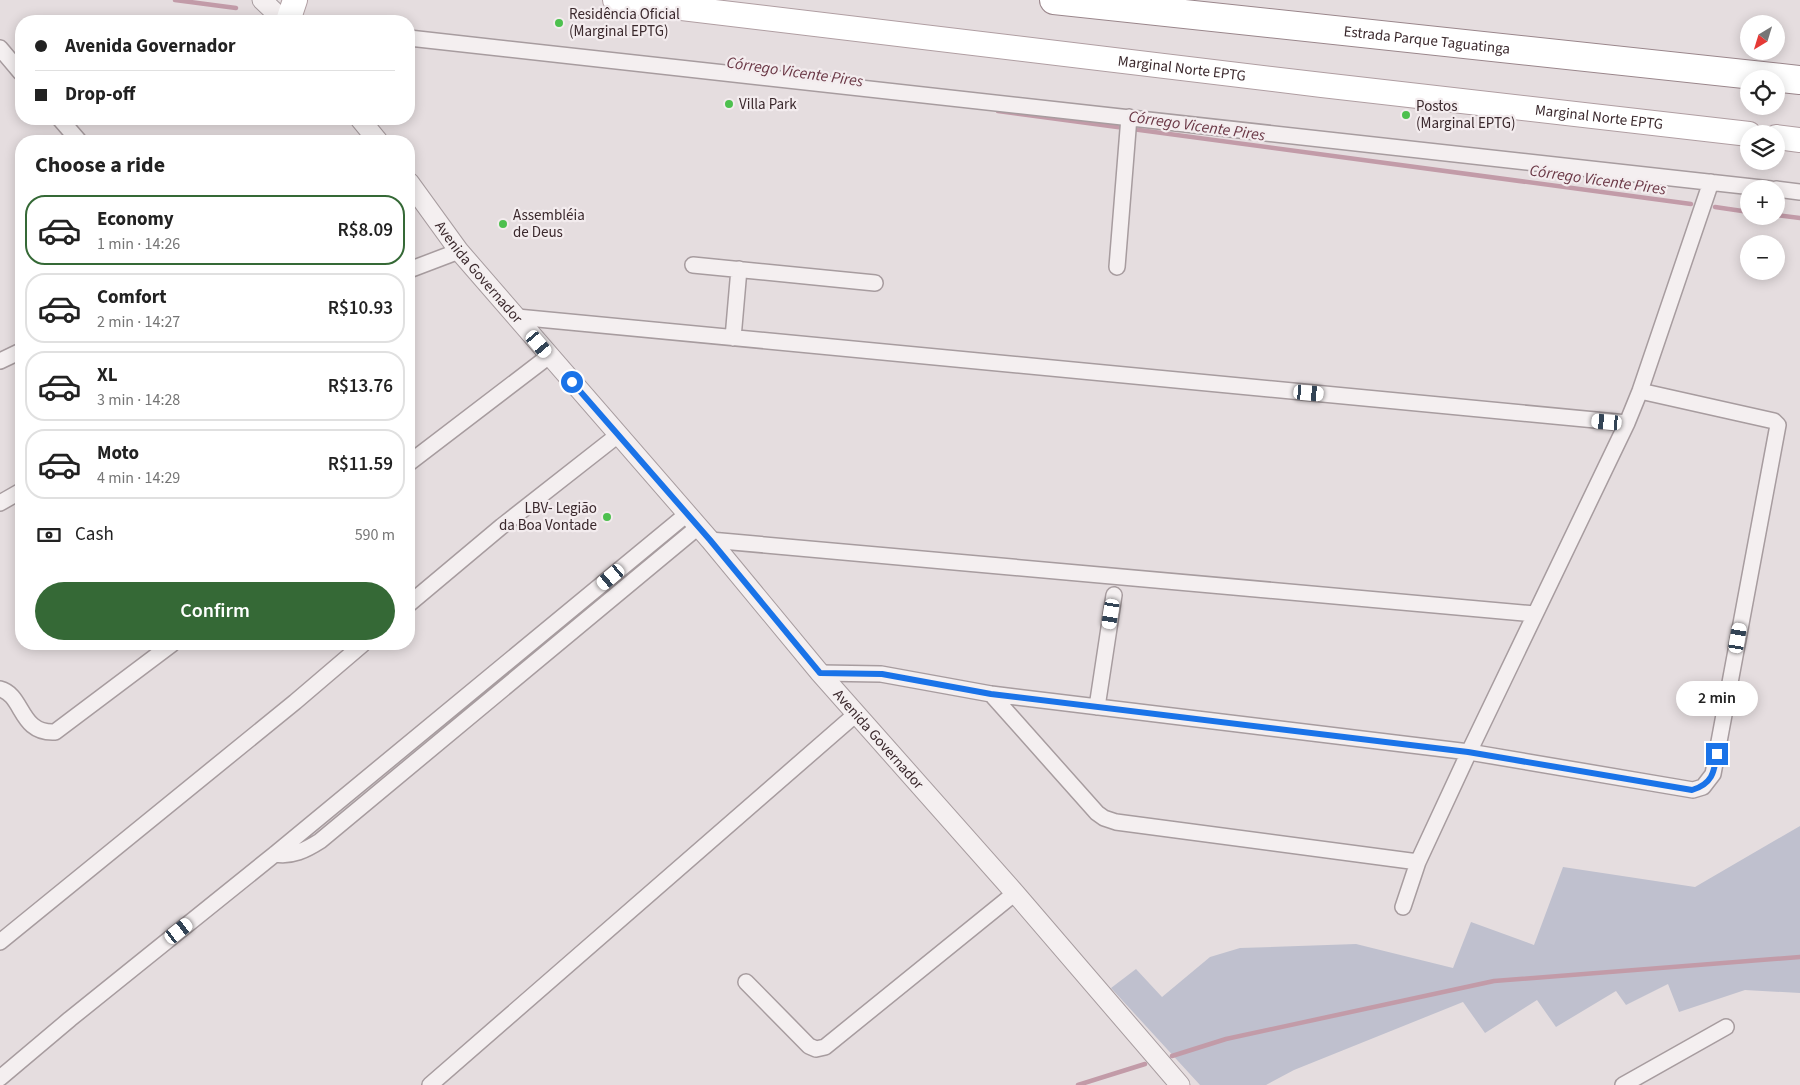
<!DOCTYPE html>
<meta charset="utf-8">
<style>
body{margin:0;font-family:"Source Sans 3",sans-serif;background:#f6f6f6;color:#222;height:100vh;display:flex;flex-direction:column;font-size:19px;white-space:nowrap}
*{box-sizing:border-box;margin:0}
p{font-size:16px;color:#767676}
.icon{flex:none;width:28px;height:28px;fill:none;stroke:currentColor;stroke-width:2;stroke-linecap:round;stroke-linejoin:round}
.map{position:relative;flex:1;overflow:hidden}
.details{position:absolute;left:15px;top:135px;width:400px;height:515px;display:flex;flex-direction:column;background:#fff;border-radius:20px;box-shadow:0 2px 12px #0003}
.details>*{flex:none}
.guide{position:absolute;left:15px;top:15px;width:400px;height:110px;border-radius:20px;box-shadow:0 2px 12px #0003;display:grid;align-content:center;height:110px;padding:0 20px;background:#fff}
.needle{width:32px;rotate:218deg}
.fabs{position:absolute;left:1740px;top:15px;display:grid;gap:10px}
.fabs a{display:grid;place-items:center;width:45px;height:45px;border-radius:50%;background:#fff;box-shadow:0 2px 12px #0003;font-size:25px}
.end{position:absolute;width:22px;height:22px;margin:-11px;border:6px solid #1a73e8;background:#fff;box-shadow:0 0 0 2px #fff}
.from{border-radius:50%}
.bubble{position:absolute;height:35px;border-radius:18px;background:#fff;box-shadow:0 2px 12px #0003;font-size:16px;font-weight:600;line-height:35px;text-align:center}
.car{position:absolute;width:15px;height:30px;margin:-15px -8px;border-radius:6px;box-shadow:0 0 4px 1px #0007;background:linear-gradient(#fff 24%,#345 0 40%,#fff 0 76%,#345 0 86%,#fff 0)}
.guide b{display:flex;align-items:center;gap:18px;height:48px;font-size:19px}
.guide b+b{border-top:1px solid #e0e0e0}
.guide i{width:12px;height:12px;background:#222}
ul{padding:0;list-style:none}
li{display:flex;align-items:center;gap:15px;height:70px;margin:0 10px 8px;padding:0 10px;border:2px solid #e0e0e0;border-radius:20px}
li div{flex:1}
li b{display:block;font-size:19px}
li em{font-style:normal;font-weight:600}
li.selected{border-color:#356936}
li>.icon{width:45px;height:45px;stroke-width:1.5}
h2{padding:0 20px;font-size:22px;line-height:60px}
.pay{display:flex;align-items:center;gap:12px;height:55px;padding:0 20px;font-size:19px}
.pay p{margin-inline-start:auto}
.cta{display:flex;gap:10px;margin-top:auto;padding:10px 20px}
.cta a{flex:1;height:58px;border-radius:30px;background:#356936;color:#fff;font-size:20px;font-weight:600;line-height:58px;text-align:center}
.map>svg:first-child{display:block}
.green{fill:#bfc0ce}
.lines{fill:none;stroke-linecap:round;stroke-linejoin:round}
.stream{stroke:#c29ba8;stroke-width:4.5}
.minor-casing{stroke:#a79c9f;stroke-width:18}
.tertiary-casing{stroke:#a79c9f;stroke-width:21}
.primary-casing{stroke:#b09ea2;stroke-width:26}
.motorway-casing{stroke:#9a868b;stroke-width:30}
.minor{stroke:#f4eff0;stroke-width:15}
.tertiary{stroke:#f4eff0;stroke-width:19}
.primary{stroke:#fff;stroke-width:24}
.motorway{stroke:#fff;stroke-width:28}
.route{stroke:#1a73e8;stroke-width:6}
.poi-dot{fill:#4dc04e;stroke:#f3ecee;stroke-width:2}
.labels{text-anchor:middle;stroke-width:4.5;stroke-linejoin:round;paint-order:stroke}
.poi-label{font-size:15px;fill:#3a282c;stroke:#f3ecee;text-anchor:start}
.street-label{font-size:15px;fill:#3a282c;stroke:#f3ecee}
.water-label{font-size:16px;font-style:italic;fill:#6a3745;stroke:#f3ecee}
</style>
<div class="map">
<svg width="1800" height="1085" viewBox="0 0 1800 1085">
<rect width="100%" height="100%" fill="#e5dddf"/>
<!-- green -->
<path class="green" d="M1800 826V993L1745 990 1679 1012 1668 984 1626 1005 1616 991 1556 1027 1537 1000 1485 1033 1463 1002 1294 1070 1266 1085H1200L1111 988 1136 969 1162 997 1210 957 1240 948 1356 944 1453 968 1471 922 1534 945 1563 867 1695 887Z"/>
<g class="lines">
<!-- stream -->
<path class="stream" d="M175 0 236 8
M317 18 344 21
M998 111 1691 204
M1715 207 1749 212
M1776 215 1800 218
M1172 1056 1226 1039 1494 981 1800 957
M1078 1085 1145 1064"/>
<defs>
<path id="minor" d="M409 38 1771 189
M0 48 21 73
M60 119 79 141
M1776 189 1800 192
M693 265 875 283
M1117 267 1129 117
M409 270 459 251
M517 317 1627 423
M733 338 739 269
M0 361 21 351
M409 463 549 356
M0 503 21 491
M710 540 1535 614
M409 604 502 526 618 435
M820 673 881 674 991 694 1469 752 1693 790 1703 787 1713 774 1778 425 1774 421 1640 391
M0 689C24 695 19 734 55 732L172 644
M991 694 1097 813 1104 818 1116 822 1418 862
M1097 707 1114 595
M275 854C292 857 306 850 320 841L698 527
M1403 907 1418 862 1469 752 1627 423 1640 391 1711 182
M0 942 295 702 363 644
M746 982 809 1046 816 1049 825 1047 1015 893
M0 1078 70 1019 275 854 687 514
M430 1085 856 714
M1623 1085 1726 1027"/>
<g id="tertiary">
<path d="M262 0 284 21"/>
<path d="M360 119 378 141"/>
<path id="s1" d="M409 182 459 251 710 540 820 673 1015 893 1180 1085"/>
</g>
<g id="primary">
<path id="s2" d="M615 0 1322 85 1749 134"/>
<path d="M288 21 295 0"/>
<path d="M1776 137 1800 140"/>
</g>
<g id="motorway">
<path id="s3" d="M1054 0 1800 80"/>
</g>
</defs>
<!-- minor casing -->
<use href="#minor" class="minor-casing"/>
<!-- tertiary casing -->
<use href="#tertiary" class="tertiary-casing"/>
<!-- primary casing -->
<use href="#primary" class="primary-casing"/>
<!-- motorway casing -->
<use href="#motorway" class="motorway-casing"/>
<!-- minor -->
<use href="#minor" class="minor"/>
<!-- tertiary -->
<use href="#tertiary" class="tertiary"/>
<!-- primary -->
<use href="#primary" class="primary"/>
<!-- motorway -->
<use href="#motorway" class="motorway"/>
</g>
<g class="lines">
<!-- route -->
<path class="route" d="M572 382 710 540 820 673 882 674 991 694 1468 752 1692 790C1712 784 1714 773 1717 754"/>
</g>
<!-- markers -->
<g class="poi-dot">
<circle cx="559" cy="23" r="5"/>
<circle cx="729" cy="104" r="5"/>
<circle cx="1406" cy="115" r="5"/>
<circle cx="503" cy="224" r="5"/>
<circle cx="607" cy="517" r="5"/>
</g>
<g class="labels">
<!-- poi labels -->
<g class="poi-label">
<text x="569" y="19">Residência Oficial<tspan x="569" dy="17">(Marginal EPTG)</tspan></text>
<text x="739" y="109">Villa Park</text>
<text x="1416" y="111">Postos<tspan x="1416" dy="17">(Marginal EPTG)</tspan></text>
<text x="513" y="220">Assembléia<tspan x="513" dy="17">de Deus</tspan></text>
<text x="597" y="513" text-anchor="end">LBV- Legião<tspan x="597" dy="17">da Boa Vontade</tspan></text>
</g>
<!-- street labels -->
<g class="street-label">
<text dy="5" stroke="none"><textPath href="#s3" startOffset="375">Estrada Parque Taguatinga</textPath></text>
<text dy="5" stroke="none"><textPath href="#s2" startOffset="571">Marginal Norte EPTG</textPath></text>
<text dy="5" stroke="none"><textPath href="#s2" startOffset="991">Marginal Norte EPTG</textPath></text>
<text dy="5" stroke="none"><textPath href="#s1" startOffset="114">Avenida Governador</textPath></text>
<text dy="5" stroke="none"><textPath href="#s1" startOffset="729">Avenida Governador</textPath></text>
</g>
<!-- water labels -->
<g class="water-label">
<text transform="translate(795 71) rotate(8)" y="6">Córrego Vicente Pires</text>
<text transform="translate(1197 125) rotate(8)" y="6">Córrego Vicente Pires</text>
<text transform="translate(1598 179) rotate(8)" y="6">Córrego Vicente Pires</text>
</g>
</g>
</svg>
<div class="fabs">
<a><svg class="needle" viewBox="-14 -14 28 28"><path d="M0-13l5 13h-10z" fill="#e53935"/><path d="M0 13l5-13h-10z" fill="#767676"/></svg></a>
<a><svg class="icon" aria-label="locate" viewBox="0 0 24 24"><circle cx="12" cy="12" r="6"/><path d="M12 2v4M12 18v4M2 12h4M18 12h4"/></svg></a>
<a><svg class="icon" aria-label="layers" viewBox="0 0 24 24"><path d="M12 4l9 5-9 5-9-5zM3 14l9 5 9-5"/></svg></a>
<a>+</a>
<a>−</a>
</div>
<i class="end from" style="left:572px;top:382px"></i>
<i class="end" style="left:1717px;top:754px"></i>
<div class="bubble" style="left:1676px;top:681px;width:82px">2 min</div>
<i class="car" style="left:539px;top:344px;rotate:140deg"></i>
<i class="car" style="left:1309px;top:393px;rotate:95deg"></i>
<i class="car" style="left:1607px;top:422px;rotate:275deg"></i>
<i class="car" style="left:611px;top:577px;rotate:230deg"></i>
<i class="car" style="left:1111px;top:614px;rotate:189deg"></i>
<i class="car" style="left:1738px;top:638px;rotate:10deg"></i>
<i class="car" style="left:179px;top:931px;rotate:52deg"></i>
<div class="guide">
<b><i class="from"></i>Avenida Governador</b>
<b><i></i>Drop-off</b>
</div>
<section class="details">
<h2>Choose a ride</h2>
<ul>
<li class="selected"><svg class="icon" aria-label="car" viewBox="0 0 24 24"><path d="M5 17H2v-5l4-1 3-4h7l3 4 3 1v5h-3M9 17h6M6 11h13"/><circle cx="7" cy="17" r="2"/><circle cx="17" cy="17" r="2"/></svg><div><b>Economy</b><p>1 min · 14:26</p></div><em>R$8.09</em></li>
<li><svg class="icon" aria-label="car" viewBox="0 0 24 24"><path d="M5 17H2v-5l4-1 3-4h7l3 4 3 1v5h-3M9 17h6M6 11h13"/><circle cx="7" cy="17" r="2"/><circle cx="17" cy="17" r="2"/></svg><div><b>Comfort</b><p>2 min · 14:27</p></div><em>R$10.93</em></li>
<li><svg class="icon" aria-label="car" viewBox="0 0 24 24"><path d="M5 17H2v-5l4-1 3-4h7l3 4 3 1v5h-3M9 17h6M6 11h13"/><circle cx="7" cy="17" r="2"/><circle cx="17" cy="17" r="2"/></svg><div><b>XL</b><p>3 min · 14:28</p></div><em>R$13.76</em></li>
<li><svg class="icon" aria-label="car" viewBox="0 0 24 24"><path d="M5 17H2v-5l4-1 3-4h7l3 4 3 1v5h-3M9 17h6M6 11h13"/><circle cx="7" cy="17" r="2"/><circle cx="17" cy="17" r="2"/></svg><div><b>Moto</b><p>4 min · 14:29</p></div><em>R$11.59</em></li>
</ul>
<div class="pay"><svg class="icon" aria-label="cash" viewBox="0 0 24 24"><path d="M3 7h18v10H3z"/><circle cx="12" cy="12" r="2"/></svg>Cash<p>590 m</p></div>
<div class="cta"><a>Confirm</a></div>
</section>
</div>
